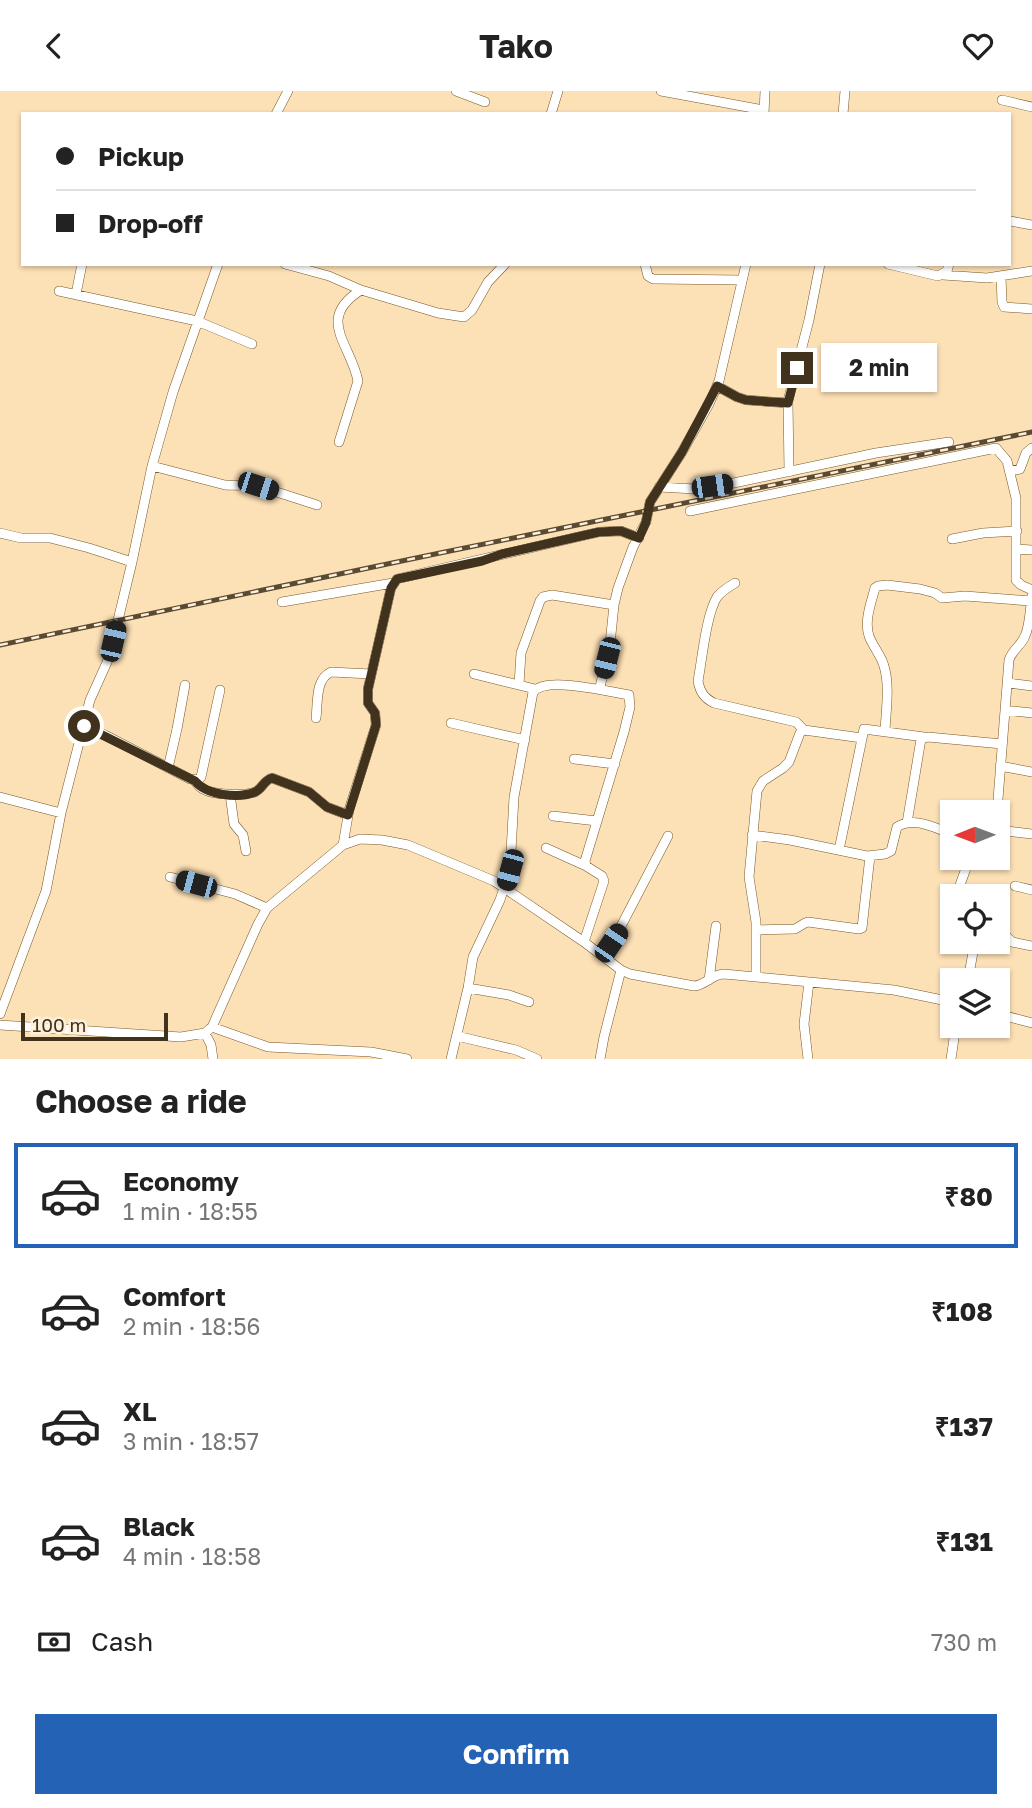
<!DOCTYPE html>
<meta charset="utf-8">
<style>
body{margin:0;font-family:"Golos Text",sans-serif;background:#f2f2f2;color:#222;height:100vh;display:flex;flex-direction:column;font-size:26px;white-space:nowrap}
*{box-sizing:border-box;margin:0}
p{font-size:23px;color:#767676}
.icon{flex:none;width:38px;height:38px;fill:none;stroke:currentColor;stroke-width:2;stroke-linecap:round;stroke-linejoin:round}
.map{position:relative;height:968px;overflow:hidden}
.details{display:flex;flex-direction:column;background:#fff;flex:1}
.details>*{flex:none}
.top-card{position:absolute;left:21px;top:21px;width:990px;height:154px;border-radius:0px;box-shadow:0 2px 5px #0004;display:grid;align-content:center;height:154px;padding:0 35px;background:#fff}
.needle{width:46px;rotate:269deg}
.tools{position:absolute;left:940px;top:709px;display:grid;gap:14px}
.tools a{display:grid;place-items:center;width:70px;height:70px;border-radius:0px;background:#fff;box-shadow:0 2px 5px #0004;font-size:35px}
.scale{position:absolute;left:21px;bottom:18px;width:147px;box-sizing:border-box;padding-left:7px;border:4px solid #40321d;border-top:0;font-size:19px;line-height:24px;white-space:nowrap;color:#40321d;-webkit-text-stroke:5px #feefdb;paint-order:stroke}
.end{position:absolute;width:32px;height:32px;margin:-16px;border:9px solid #40321d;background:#fff;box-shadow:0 0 0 4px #fff}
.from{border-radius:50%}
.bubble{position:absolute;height:49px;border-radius:0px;background:#fff;box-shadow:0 2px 5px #0004;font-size:23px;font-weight:700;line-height:49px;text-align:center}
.car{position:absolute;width:21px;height:42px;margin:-21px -10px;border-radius:9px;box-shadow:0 0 5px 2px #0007;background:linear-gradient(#222 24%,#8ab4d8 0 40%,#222 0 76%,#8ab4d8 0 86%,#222 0)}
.top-card b{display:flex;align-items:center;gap:24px;height:66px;font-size:26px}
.top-card b+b{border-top:2px solid #e0e0e0}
.top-card i{width:18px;height:18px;background:#222}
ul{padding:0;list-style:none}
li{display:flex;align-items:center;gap:21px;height:105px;margin:0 14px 10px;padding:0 21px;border:4px solid transparent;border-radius:0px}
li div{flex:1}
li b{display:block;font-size:26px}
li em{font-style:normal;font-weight:700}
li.on{border-color:#2362b4}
li>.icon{width:63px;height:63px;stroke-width:1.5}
h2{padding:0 35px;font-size:32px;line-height:84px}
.pay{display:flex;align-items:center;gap:18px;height:77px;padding:0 35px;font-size:26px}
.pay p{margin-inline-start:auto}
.action{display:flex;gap:14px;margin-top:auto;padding:14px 35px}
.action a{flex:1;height:80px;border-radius:0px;background:#2362b4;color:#fff;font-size:28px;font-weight:700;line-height:80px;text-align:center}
header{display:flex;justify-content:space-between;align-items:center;height:91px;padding:0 35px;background:#fff;font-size:32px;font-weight:700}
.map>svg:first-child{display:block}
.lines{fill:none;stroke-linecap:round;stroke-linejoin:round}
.street-casing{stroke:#785827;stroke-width:10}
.street{stroke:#fff;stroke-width:9}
.rail-casing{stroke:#5a4a32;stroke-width:5}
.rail{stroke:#feefdb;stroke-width:2.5;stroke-dasharray:8;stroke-linecap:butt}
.route{stroke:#40321d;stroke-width:9}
</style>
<header><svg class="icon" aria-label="back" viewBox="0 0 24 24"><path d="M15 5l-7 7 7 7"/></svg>Tako<svg class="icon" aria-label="heart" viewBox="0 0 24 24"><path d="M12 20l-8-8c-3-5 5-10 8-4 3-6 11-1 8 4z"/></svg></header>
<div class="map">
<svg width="1032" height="968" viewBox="0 0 1032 968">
<rect width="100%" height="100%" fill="#fce0b6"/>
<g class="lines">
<defs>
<path id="street" d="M456 0 485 11
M661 0 764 19
M1002 9 1032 16
M276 23 288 0
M551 23 558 0
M764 23 765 0
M843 23 845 0
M1010 130 1032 134
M285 173 329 185 361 199 438 222 464 226 472 219 488 191 505 173
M645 173 648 185 653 188 742 189
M888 173 938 185 947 180 949 173
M943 184 987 187 1032 180
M1001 185 1002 211 1004 216 1032 218
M59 200 197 230 252 253
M76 203 82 173
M717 295 737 306 746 309 788 312
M339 351 358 290C351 253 315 228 361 199
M152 375 225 394C236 395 247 393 258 395L317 414
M1010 380 1020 378 1026 362 1032 357
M789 381 788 310 809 229 820 173
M659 396 695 398 729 393 876 362 949 351
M690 420 996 357 1007 370 1016 407V489L1021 494 1032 499
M0 442 21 447H50L89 457 132 471
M952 448 983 442 1017 440
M1016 458 1032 459
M735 492C728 496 722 500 717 506 706 524 702 569 698 590 700 601 704 607 714 612L796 631 804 639
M282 511 393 492
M474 583 535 598
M1008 592 1032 595
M519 594 521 562 540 510 543 506 552 504 614 514
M1005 619 1032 622
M316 627C318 612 315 588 331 581L371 583
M451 632 525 649
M84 635 105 644 190 688 198 689 201 686 220 599
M885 640C886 619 890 595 884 575 881 564 873 556 869 545 864 530 871 512 875 497L878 495 887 494 920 498 935 502 942 507 965 505 1031 510
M574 668 615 673
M1000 675 1032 681
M168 677 177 638 185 594
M195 690C197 693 199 696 203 698 214 704 243 705 255 701 263 697 264 689 272 687L309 701 327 716 348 724
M230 703 234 733 243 744 246 760
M0 706 61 722
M997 721 1009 569C1012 559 1021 555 1025 545 1030 534 1030 518 1032 505
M553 725 597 730
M907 732 921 648 928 646 1002 653
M998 739 1032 743
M752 744 790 749 867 765 885 763 891 760 897 736C914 725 935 737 952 743
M343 754 349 719 376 634 375 622 368 612V598L391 497 397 488 599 441 621 440 639 447
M546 757 586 775
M839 759 864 638 924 646
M170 786 235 803 267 817
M1015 795 1032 799
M969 805 961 798 960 794 970 766
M998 837 1012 851 1032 855
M756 839 795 838 805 832 808 831 859 838 862 837 870 765
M584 851 604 790 602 785 586 775 585 770 624 641 630 616 629 604 597 598
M602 864 619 839 668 745
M756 886V831L749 786 757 700 763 690 783 677 789 671 800 642 804 639 862 647
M709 889 716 835
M968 889 975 850
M468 897 509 904 529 911
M0 923 46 800 61 722 90 609 108 569 113 550 132 471 152 375 173 301 218 173
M998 923 1032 932
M0 934 181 946 205 942 212 936 258 833 267 817 343 754 360 748 382 749 408 754 494 790 584 851 621 879 630 883 694 895C706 894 712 883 724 883L894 899 952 911
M212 936 268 956 371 961 407 968
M205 942 211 954 213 968
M457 945 516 959 537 968
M451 968 468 897 473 866 500 809 510 779 514 706 533 601C544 588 581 596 597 598L600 596 610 553 614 514 618 497 633 456 646 431 650 411 682 361 709 313 719 290 746 173
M600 968 604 946 621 879
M808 968 804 933 809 891
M951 968 956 934"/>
</defs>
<!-- street casing -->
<use href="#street" class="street-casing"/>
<!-- street -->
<use href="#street" class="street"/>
<defs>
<path id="rail" d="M0 554 440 462 1032 341"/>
</defs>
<!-- rail casing -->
<use href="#rail" class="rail-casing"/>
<!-- rail -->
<use href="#rail" class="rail"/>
</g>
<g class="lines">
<!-- route -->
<path class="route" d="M84 635 195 690C206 704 238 708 255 701 263 697 264 689 272 687L309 701 327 716 348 724 376 634 375 622 368 612V598L391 497 397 488 482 470 502 463 599 441 621 440 639 447 646 431 650 411 682 361 717 295 737 306 746 309 788 312 797 277"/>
</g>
</svg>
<div class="tools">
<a><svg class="needle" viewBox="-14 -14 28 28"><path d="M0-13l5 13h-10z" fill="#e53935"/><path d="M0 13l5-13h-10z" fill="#767676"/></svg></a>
<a><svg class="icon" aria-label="locate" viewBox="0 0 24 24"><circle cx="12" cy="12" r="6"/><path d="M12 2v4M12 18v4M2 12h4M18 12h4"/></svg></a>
<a><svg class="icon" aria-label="layers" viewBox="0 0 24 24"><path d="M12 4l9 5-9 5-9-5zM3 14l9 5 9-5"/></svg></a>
</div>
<div class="scale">100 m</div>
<i class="end from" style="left:84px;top:635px"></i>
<i class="end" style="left:797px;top:277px"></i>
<div class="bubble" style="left:821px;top:252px;width:116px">2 min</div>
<i class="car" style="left:258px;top:395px;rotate:108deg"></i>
<i class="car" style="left:712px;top:395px;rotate:82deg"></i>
<i class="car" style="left:113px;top:550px;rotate:13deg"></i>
<i class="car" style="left:607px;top:567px;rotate:194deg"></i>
<i class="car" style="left:510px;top:779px;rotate:195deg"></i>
<i class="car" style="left:196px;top:793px;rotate:285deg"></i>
<i class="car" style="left:611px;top:852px;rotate:34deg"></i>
<div class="top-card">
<b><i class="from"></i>Pickup</b>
<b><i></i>Drop-off</b>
</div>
</div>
<section class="details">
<h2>Choose a ride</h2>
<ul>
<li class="on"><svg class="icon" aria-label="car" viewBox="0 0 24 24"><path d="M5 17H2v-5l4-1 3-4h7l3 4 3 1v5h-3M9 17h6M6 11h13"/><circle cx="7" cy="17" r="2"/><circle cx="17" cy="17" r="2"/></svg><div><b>Economy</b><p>1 min · 18:55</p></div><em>₹80</em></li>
<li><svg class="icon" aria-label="car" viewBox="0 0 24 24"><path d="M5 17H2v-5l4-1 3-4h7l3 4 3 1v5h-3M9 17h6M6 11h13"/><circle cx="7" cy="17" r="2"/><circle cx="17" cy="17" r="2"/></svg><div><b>Comfort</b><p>2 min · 18:56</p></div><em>₹108</em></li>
<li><svg class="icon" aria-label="car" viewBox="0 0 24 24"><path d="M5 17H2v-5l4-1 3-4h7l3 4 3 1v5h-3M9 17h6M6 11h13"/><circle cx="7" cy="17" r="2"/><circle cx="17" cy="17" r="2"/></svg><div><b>XL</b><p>3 min · 18:57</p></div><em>₹137</em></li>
<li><svg class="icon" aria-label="car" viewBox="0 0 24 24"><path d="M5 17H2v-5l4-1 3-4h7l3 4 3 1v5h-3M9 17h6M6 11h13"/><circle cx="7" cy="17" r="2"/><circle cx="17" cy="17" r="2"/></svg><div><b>Black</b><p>4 min · 18:58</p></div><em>₹131</em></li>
</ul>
<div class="pay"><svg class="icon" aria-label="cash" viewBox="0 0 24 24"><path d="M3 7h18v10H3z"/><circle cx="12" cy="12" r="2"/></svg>Cash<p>730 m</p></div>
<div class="action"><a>Confirm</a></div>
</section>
